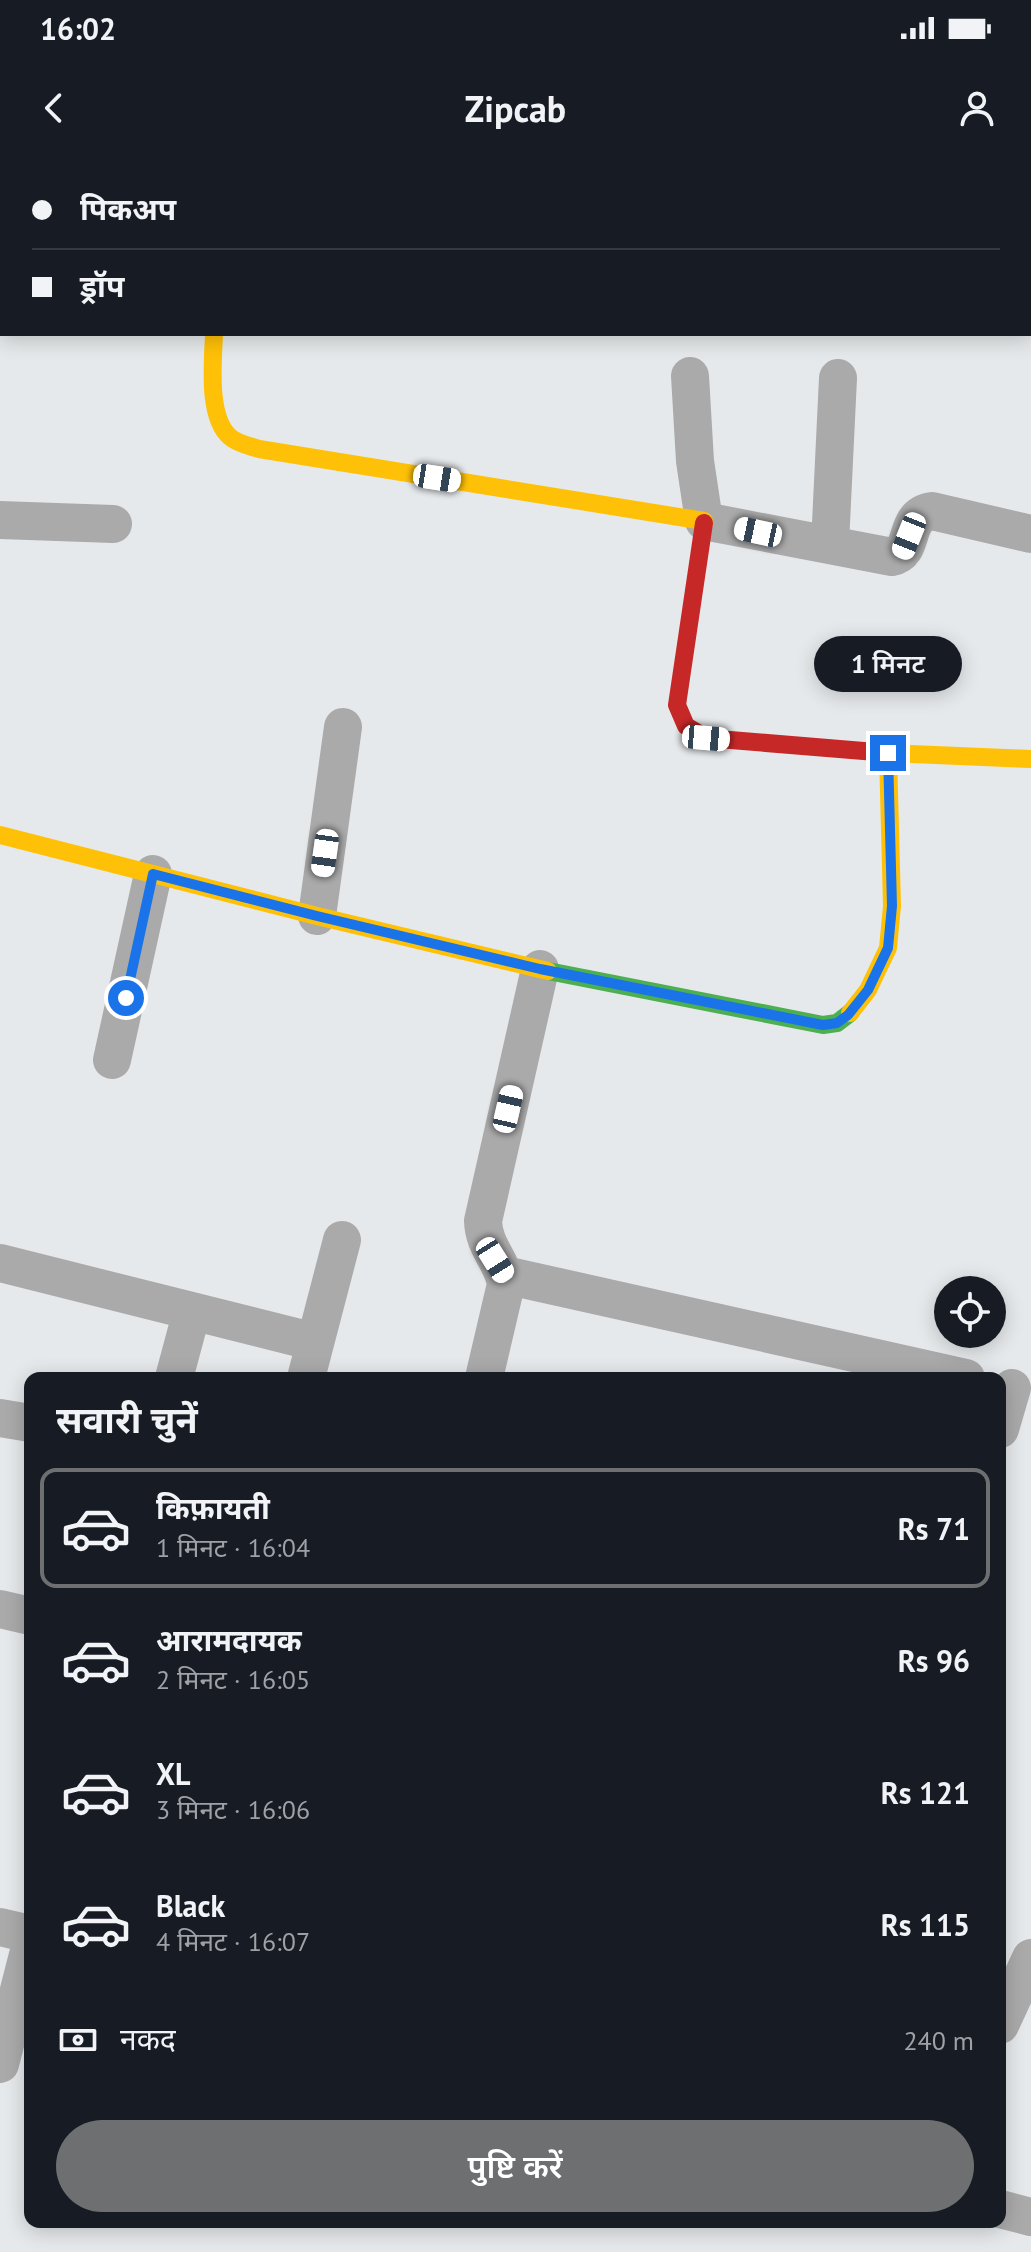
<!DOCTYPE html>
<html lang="hi">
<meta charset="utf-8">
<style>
body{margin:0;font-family:"PT Sans","Noto Sans Devanagari",sans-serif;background:#20242c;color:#f1f3f6;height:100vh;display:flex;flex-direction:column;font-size:30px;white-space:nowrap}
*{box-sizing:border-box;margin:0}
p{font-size:26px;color:#9ea1a6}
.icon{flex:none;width:44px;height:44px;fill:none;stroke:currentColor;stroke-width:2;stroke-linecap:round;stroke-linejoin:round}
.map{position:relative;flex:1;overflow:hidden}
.side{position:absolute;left:24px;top:1212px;width:982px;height:856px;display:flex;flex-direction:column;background:#171b24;border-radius:16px;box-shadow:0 4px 20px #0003}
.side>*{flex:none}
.banner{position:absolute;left:0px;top:0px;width:1032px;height:176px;box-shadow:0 4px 20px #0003;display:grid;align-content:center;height:176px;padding:0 32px;background:#171b24}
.fabs{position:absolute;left:934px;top:1116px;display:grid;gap:16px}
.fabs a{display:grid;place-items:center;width:72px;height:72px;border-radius:50%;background:#171b24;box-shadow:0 4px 20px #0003;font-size:40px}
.end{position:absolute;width:36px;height:36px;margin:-18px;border:10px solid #1a73e8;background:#fff;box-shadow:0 0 0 4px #fff}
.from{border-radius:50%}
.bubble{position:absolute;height:56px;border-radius:28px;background:#171b24;box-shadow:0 4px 20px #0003;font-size:26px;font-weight:600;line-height:56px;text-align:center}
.car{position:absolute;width:24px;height:48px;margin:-24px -12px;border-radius:10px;box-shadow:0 0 6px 2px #0007;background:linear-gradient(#fff 24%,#345 0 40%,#fff 0 76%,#345 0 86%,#fff 0)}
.banner b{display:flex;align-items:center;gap:28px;height:76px;font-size:30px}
.banner b+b{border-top:2px solid #363941}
.banner i{width:20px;height:20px;background:#f1f3f6}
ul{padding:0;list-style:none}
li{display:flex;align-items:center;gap:24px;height:120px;margin:0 16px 12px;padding:0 16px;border:4px solid transparent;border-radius:16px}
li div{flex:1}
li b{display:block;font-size:30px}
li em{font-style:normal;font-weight:600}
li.on{border-color:#6d6f70}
li>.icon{width:72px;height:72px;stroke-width:1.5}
h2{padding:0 32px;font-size:36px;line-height:96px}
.pay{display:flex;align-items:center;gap:20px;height:88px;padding:0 32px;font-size:30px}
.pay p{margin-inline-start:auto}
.primary-button{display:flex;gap:16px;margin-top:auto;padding:16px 32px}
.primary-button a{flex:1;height:92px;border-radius:48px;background:#6d6f70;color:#fff;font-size:32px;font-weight:600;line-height:92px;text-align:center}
.status{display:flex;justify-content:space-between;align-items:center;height:56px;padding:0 40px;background:#171b24;direction:ltr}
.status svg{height:22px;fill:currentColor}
header{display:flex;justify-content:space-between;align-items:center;height:104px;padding:0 32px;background:#171b24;font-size:36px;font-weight:600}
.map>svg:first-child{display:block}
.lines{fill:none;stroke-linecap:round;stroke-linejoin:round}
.street{stroke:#aaa;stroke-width:38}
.fast{stroke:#4caf50;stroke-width:18}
.slow{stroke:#ffc107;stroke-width:18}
.jam{stroke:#c62828;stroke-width:18}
.route{stroke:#1a73e8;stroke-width:10}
</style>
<div class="status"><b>16:02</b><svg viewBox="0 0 49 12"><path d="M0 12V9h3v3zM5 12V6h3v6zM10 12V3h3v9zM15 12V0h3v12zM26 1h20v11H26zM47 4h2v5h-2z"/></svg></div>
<header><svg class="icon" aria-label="back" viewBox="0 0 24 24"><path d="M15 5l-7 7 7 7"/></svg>Zipcab<svg class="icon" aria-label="person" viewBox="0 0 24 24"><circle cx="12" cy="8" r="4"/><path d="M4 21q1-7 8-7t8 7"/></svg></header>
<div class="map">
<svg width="1031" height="2092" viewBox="0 0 1031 2092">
<rect width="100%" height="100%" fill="#e6e9eb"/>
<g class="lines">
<!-- street -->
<path class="street" d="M74 0V2
M690 216 695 301 704 361 892 397C916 393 902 355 932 351L1031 374
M0 360 113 364
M830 384 838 218
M317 756 343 567
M112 900 153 714
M0 1103 315 1182
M505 1115 966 1218
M174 1218 192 1151
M306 1218 342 1080
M484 1218 506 1124C502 1100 484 1088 483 1061L540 809
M0 1258 30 1263
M1000 1269 1012 1228
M0 1449 30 1456
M0 1767 30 1774
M1000 1865 1031 1798
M0 1904 30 1787
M1000 2049 1031 2057"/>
<!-- fast -->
<path class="fast" d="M0 129 2 128
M548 811 823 865 837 863 850 853"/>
<!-- slow -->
<path class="slow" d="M326 2 332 0
M214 174C213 202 207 257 230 277 238 284 250 286 259 289L704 361V363
M0 675 317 756 548 811
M850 853 868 830 888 788 892 746 888 593 1031 599"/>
<!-- jam -->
<path class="jam" d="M704 363 677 545 686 566 706 578 888 593"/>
</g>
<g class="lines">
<!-- route -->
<path class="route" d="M126 838 153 714 317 756 540 809 823 865 837 863 848 855 868 830 888 788 892 746 888 593"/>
</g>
</svg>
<div class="fabs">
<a><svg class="icon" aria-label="locate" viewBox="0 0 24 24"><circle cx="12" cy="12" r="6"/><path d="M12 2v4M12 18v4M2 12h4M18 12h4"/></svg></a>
</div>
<i class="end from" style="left:126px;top:838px"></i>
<i class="end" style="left:888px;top:593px"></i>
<div class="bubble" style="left:814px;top:476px;width:148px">1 मिनट</div>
<i class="car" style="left:437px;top:318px;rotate:99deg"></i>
<i class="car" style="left:758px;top:372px;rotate:282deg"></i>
<i class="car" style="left:909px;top:376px;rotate:202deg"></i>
<i class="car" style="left:706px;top:578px;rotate:95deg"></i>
<i class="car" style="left:325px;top:693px;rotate:188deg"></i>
<i class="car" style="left:508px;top:949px;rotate:13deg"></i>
<i class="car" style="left:495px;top:1100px;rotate:148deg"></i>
<div class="banner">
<b><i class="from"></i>पिकअप</b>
<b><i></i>ड्रॉप</b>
</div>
<section class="side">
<h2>सवारी चुनें</h2>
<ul>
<li class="on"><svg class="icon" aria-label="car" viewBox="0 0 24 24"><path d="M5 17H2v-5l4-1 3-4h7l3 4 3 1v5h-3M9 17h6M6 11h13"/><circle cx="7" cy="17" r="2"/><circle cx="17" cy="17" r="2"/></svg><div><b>किफ़ायती</b><p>1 मिनट · 16:04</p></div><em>Rs 71</em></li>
<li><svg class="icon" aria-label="car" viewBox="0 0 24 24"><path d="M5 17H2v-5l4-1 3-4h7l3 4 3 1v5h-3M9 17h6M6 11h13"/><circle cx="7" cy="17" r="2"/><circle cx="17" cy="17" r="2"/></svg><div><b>आरामदायक</b><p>2 मिनट · 16:05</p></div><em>Rs 96</em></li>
<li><svg class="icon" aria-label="car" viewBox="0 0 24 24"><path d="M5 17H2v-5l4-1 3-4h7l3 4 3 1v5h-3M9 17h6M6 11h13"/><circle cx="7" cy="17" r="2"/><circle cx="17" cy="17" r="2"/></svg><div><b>XL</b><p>3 मिनट · 16:06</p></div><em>Rs 121</em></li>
<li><svg class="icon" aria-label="car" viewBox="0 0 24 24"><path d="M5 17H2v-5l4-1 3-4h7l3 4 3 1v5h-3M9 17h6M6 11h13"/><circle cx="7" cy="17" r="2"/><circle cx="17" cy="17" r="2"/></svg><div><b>Black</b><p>4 मिनट · 16:07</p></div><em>Rs 115</em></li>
</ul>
<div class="pay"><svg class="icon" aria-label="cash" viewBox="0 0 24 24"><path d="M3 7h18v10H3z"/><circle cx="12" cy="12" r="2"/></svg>नकद<p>240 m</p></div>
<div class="primary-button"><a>पुष्टि करें</a></div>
</section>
</div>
